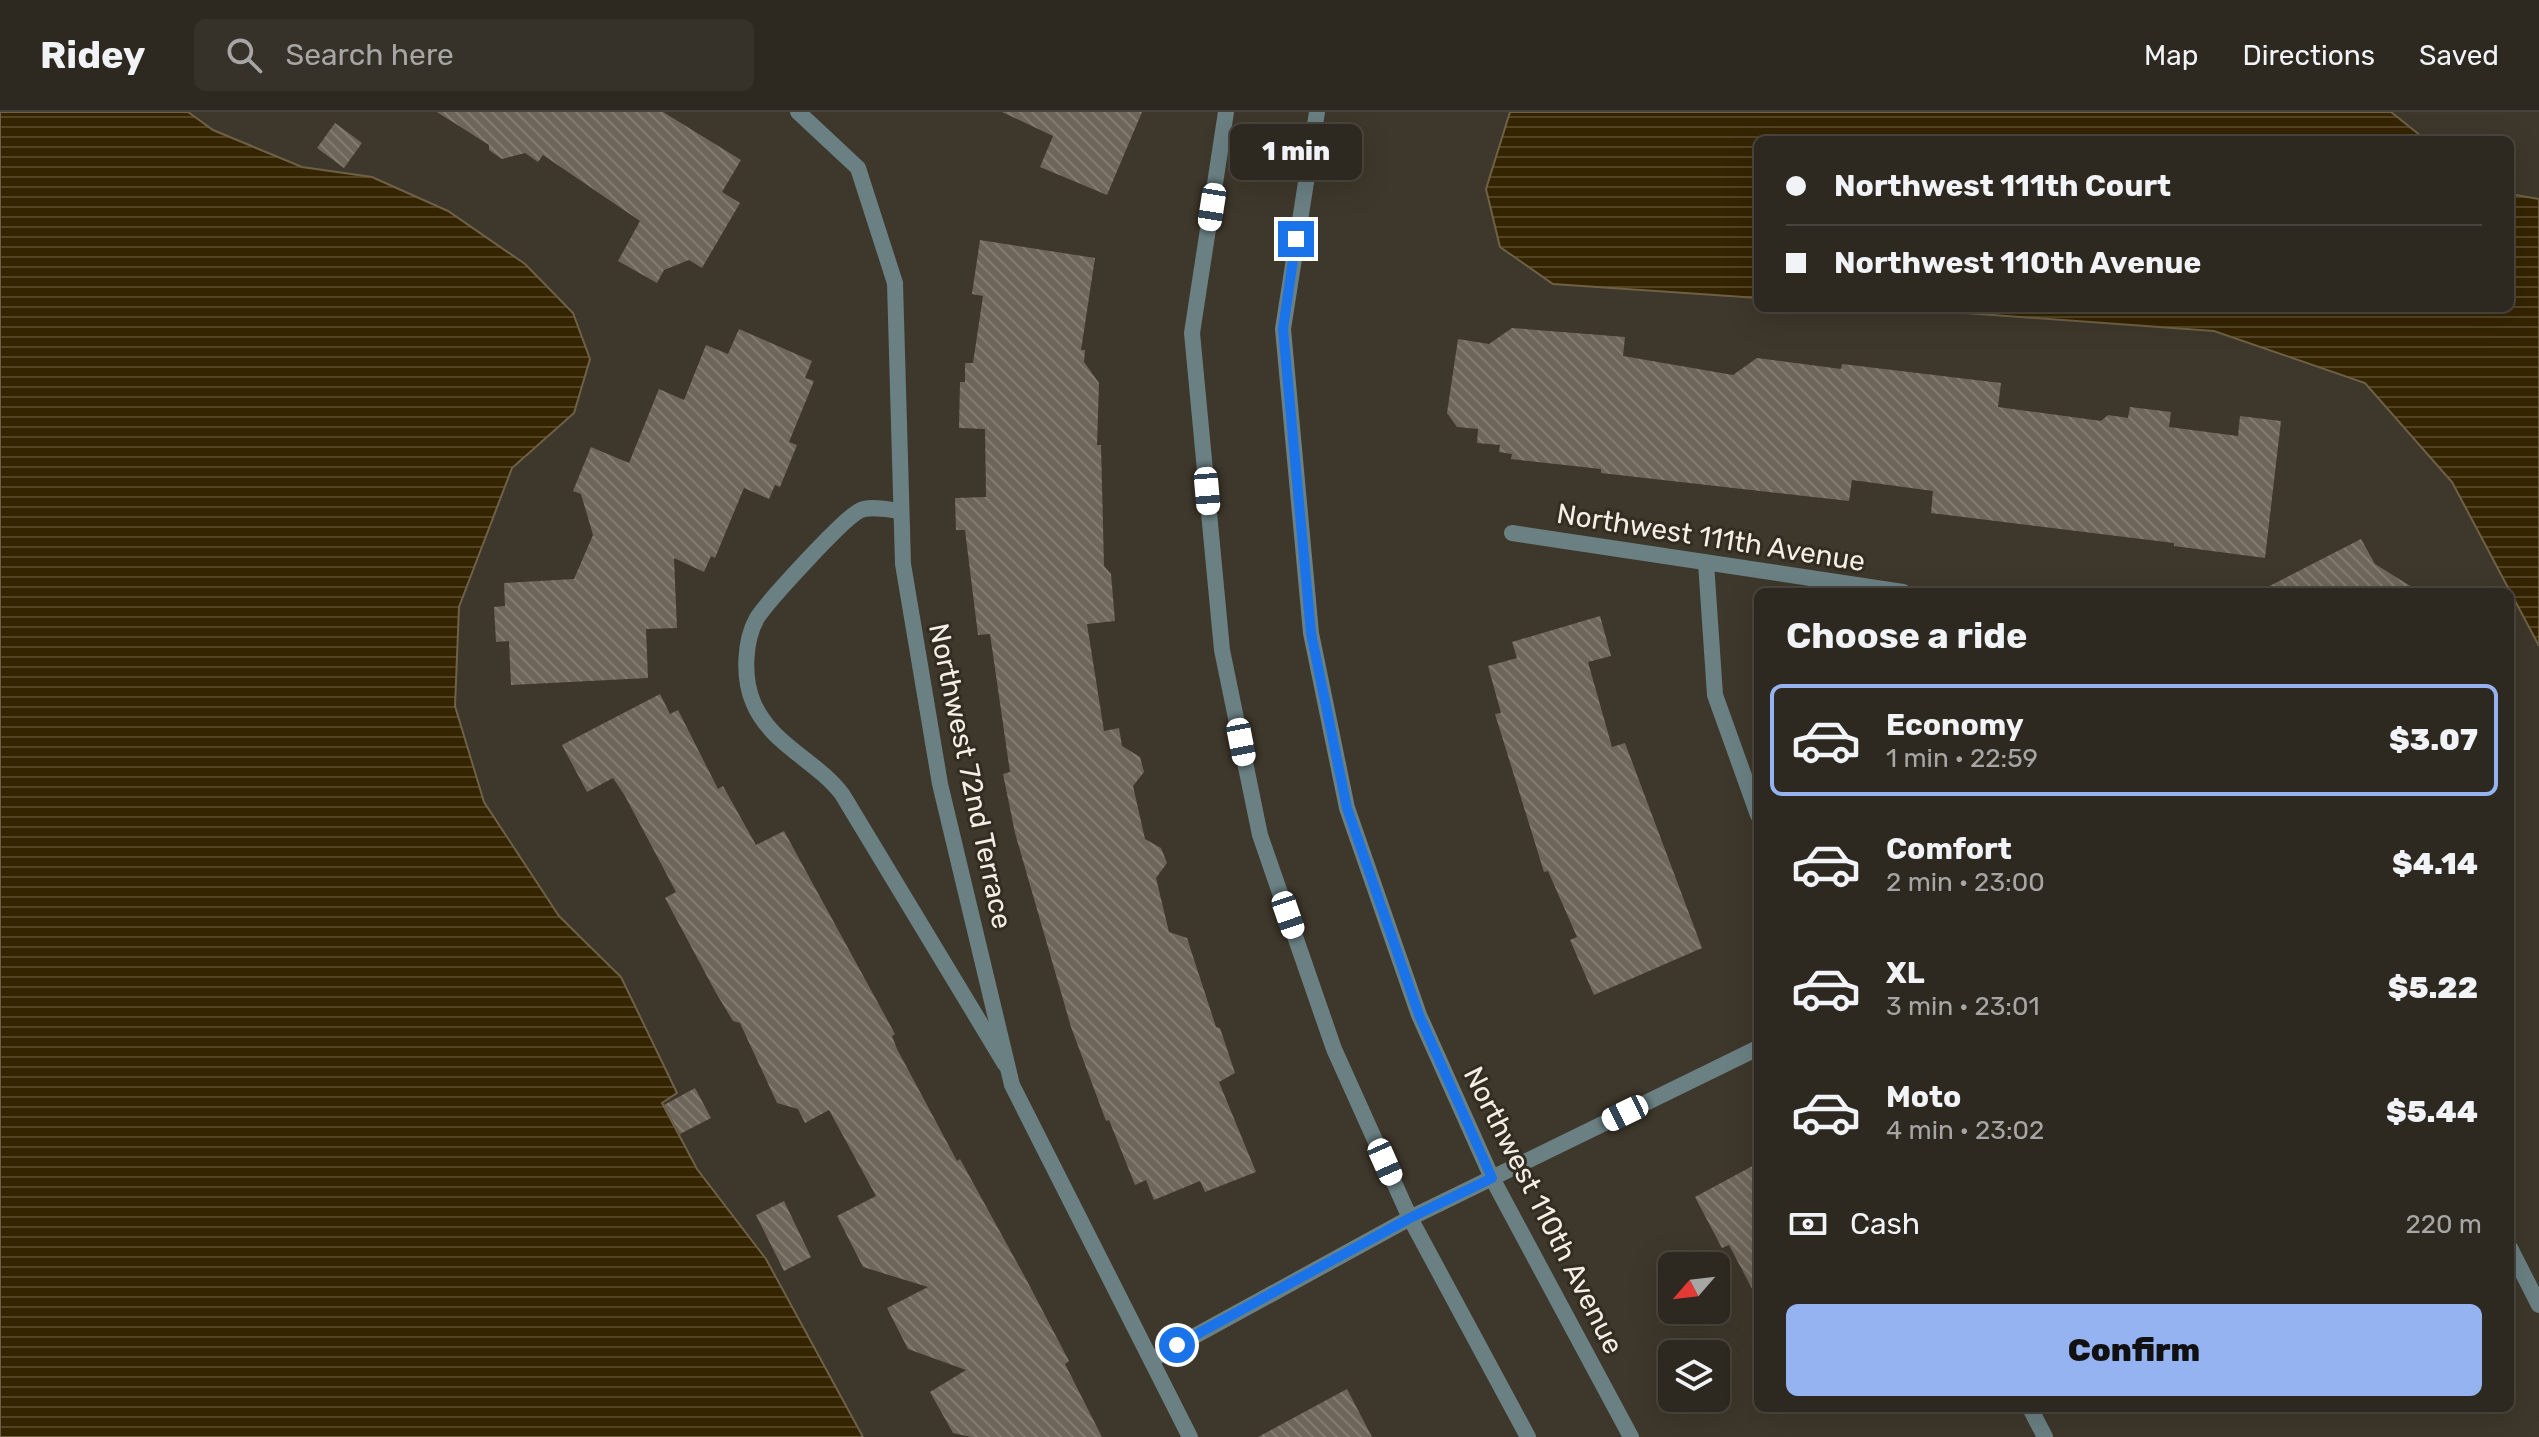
<!DOCTYPE html>
<meta charset="utf-8">
<style>
body{margin:0;font-family:Rubik,sans-serif;background:#363129;color:#f1f3f6;height:100vh;display:flex;flex-direction:column;font-size:30px;white-space:nowrap}
*{box-sizing:border-box;margin:0}
p{font-size:26px;color:#a7a6a5}
.icon{flex:none;width:44px;height:44px;fill:none;stroke:currentColor;stroke-width:2;stroke-linecap:round;stroke-linejoin:round}
.map{position:relative;flex:1;overflow:hidden}
.sheet{position:absolute;left:1754px;top:476px;width:760px;height:824px;display:flex;flex-direction:column;background:#2e2920;border-radius:12px;box-shadow:0 8px 32px #0002,0 0 0 2px #49453e}
.sheet>*{flex:none}
.banner{position:absolute;left:1754px;top:24px;width:760px;height:176px;border-radius:12px;box-shadow:0 8px 32px #0002,0 0 0 2px #49453e;display:grid;align-content:center;height:176px;padding:0 32px;background:#2e2920}
.needle{width:52px;rotate:242deg}
.controls{position:absolute;left:1658px;top:1140px;display:grid;gap:16px}
.controls a{display:grid;place-items:center;width:72px;height:72px;border-radius:12px;background:#2e2920;box-shadow:0 8px 32px #0002,0 0 0 2px #49453e;font-size:40px}
.end{position:absolute;width:36px;height:36px;margin:-18px;border:10px solid #1a73e8;background:#fff;box-shadow:0 0 0 4px #fff}
.from{border-radius:50%}
.bubble{position:absolute;height:56px;border-radius:12px;background:#2e2920;box-shadow:0 8px 32px #0002,0 0 0 2px #49453e;font-size:26px;font-weight:800;line-height:56px;text-align:center}
.car{position:absolute;width:24px;height:48px;margin:-24px -12px;border-radius:10px;box-shadow:0 0 6px 2px #0007;background:linear-gradient(#fff 24%,#345 0 40%,#fff 0 76%,#345 0 86%,#fff 0)}
.banner b{display:flex;align-items:center;gap:28px;height:76px;font-size:30px}
.banner b+b{border-top:2px solid #49453e}
.banner i{width:20px;height:20px;background:#f1f3f6}
ul{padding:0;list-style:none}
li{display:flex;align-items:center;gap:24px;height:112px;margin:0 16px 12px;padding:0 16px;border:4px solid transparent;border-radius:12px}
li div{flex:1}
li b{display:block;font-size:30px}
li em{font-style:normal;font-weight:800}
li.active{border-color:#95b2f1}
li>.icon{width:72px;height:72px;stroke-width:1.5}
h2{padding:0 32px;font-size:36px;line-height:96px}
.pay{display:flex;align-items:center;gap:20px;height:88px;padding:0 32px;font-size:30px}
.pay p{margin-inline-start:auto}
.button{display:flex;gap:16px;margin-top:auto;padding:16px 32px}
.button a{flex:1;height:92px;border-radius:12px;background:#95b2f1;color:#111;font-size:32px;font-weight:800;line-height:92px;text-align:center}
header{display:flex;align-items:center;gap:48px;box-sizing:border-box;height:112px;padding:0 40px;background:#2e2920;border-bottom:2px solid #49453e}
header strong{font-size:38px}
nav{display:flex;gap:44px;margin-inline-start:auto;font-size:28px}
.search{width:560px;height:72px;background:#363129;display:flex;align-items:center;gap:20px;box-sizing:border-box;padding:0 28px;border-radius:12px;color:#a7a6a5;font-size:30px}
.map>svg:first-child{display:block}
.water{fill:url(#water-rules);stroke:#6e6145;stroke-width:2}
.building{fill:url(#building-back-hatch)}
.lines{fill:none;stroke-linecap:round;stroke-linejoin:round}
.service{stroke:#6a8083;stroke-width:16}
.minor{stroke:#6a8083;stroke-width:16}
.route{stroke:#1a73e8;stroke-width:10}
.labels{text-anchor:middle;stroke-width:6;stroke-linejoin:round;paint-order:stroke}
.street-label{font-size:28px;fill:#f3efe7;stroke:#332d21}
</style>
<header>
<strong>Ridey</strong>
<div class="search"><svg class="icon" aria-label="search" viewBox="0 0 24 24"><circle cx="10" cy="10" r="6"/><path d="M15 15l6 6"/></svg>Search here</div>
<nav><a>Map</a><a>Directions</a><a>Saved</a></nav>
</header>
<div class="map">
<svg width="2539" height="1325" viewBox="0 0 2539 1325">
<defs>
<pattern id="water-rules" width="6" height="5" patternUnits="userSpaceOnUse" patternTransform="scale(2)"><rect width="6" height="5" fill="#352400"/><path d="M0 2.5h6" fill="none" stroke="#534425"/></pattern>
<pattern id="building-back-hatch" width="6" height="6" patternUnits="userSpaceOnUse" patternTransform="scale(2)"><rect width="6" height="6" fill="#6d6659"/><path d="M-1 5l2 2M0 0l6 6M5-1l2 2" fill="none" stroke="#827c71"/></pattern>
</defs>
<rect width="100%" height="100%" fill="#3e372b"/>
<!-- water -->
<path class="water" d="M0 0H188L213 18 302 55 372 65 448 99 525 152 573 201 590 247 574 301 512 356 459 495 455 594 484 690 559 804 621 865 677 981 662 991 697 1057 766 1147 863 1325H0Z
M1510 0H2391L2426 28H1758V186L1553 172 1500 135 1486 77Z
M2510 82 2539 87V534L2452 370 2365 271 2214 219 1897 196H2510Z"/>
<!-- building -->
<path class="building" d="M437 0H663L741 48 722 80 740 91 702 156 689 148 664 158 657 171 618 149 640 109 543 43 538 50 525 41 502 47 489 38V33Z
M1002 0H1142L1107 83 1040 55 1053 24Z
M335 11 362 31 344 56 317 36Z
M980 128 1095 146 1081 238H1085L1084 250 1099 271 1097 333H1101L1104 454 1111 462 1115 509 1087 512 1104 619 1119 616 1122 634 1140 645 1144 660 1133 674 1145 727 1161 736 1167 751 1156 766 1169 820 1187 826 1216 915 1220 916 1235 961 1219 970 1256 1060 1205 1080 1200 1069 1154 1088 1146 1068 1135 1073 1109 1008 1106 1009 1071 915 1015 721 1003 662 1010 660 990 522 978 523 965 418H956L955 386 986 385 985 317 959 316 960 270H965V251H973L983 184 972 182Z
M1512 216 1625 225 1623 244 1733 263 1757 246 1841 257 1842 252 2001 271 1998 295 2101 309 2108 303 2128 306 2130 295 2171 300 2169 315 2238 324 2240 304 2281 309 2265 446 2174 434V431L1931 401 1933 379 1852 368 1849 389 1601 361V357L1511 347 1512 342 1499 340 1500 333 1477 331 1478 317 1457 315 1447 301 1458 227 1489 232Z
M739 217 812 249 805 266 814 269 789 330 797 333 780 375 775 373 769 387 744 376 715 446 711 444 704 460 674 446 677 516 646 517 648 566 511 573 509 529 496 530 494 495 505 494 504 471 574 467 593 423 581 382 573 379 591 335 629 351 659 277 684 288 706 233 728 242Z
M2361 427 2375 452 2420 480H2258Z
M1600 504 1611 544 1588 550 1612 635 1625 631 1702 836 1594 883 1570 828 1577 825 1548 759 1544 760 1495 602 1501 601 1488 554 1517 546 1512 530Z
M660 582 670 602 678 598 718 677 723 674 756 733 784 719 895 922 892 924 897 937 957 1049 960 1047 1026 1167 1069 1249 1065 1252 1102 1325H971L953 1321 930 1280 966 1258 908 1237 887 1196 928 1175 863 1155 837 1104 876 1084 829 998 805 1011 798 997 777 991 740 911 733 909 716 881 665 786 676 780 625 684 613 666 587 680 562 633Z
M695 976 711 1006 680 1022 664 993Z
M1758 1051V1188L1729 1133 1722 1136 1695 1085Z
M784 1089 811 1145 784 1159 756 1103Z
M1347 1277 1372 1325H1258Z"/>
<g class="lines">
<!-- service -->
<path class="service" d="M901 399C889 398 869 393 859 399 842 408 768 489 757 506 744 529 743 566 753 590 770 632 816 648 842 682L1005 952"/>
<!-- minor -->
<path class="minor" d="M798 0 858 56 895 171 903 452 940 672 1012 973 1190 1325
M1226 0 1192 221 1222 538 1260 723 1334 937 1410 1106 1528 1325
M1317 0 1283 217 1311 521 1347 696 1419 903 1492 1066 1631 1325
M1512 421 1903 480
M1706 451 1715 583 1758 703
M2510 1136 2539 1193
M1151 1248 1410 1106 1758 936
M2030 1296 2045 1325"/>
</g>
<g class="lines">
<!-- route -->
<path class="route" d="M1177 1233 1410 1106 1492 1066 1419 903 1347 696 1311 521 1283 217 1296 127"/>
</g>
<g class="labels">
<!-- street labels -->
<g class="street-label">
<text transform="translate(1711 425) rotate(9)" y="10">Northwest 111th Avenue</text>
<text transform="translate(971 664) rotate(78)" y="10">Northwest 72nd Terrace</text>
<text transform="translate(1544 1098) rotate(63)" y="10">Northwest 110th Avenue</text>
</g>
</g>
</svg>
<div class="controls">
<a><svg class="needle" viewBox="-14 -14 28 28"><path d="M0-13l5 13h-10z" fill="#e53935"/><path d="M0 13l5-13h-10z" fill="#a7a6a5"/></svg></a>
<a><svg class="icon" aria-label="layers" viewBox="0 0 24 24"><path d="M12 4l9 5-9 5-9-5zM3 14l9 5 9-5"/></svg></a>
</div>
<i class="end from" style="left:1177px;top:1233px"></i>
<i class="end" style="left:1296px;top:127px"></i>
<div class="bubble" style="left:1230px;top:12px;width:132px">1 min</div>
<i class="car" style="left:1212px;top:95px;rotate:189deg"></i>
<i class="car" style="left:1207px;top:379px;rotate:175deg"></i>
<i class="car" style="left:1241px;top:630px;rotate:169deg"></i>
<i class="car" style="left:1288px;top:803px;rotate:161deg"></i>
<i class="car" style="left:1625px;top:1001px;rotate:244deg"></i>
<i class="car" style="left:1385px;top:1050px;rotate:156deg"></i>
<div class="banner">
<b><i class="from"></i>Northwest 111th Court</b>
<b><i></i>Northwest 110th Avenue</b>
</div>
<section class="sheet">
<h2>Choose a ride</h2>
<ul>
<li class="active"><svg class="icon" aria-label="car" viewBox="0 0 24 24"><path d="M5 17H2v-5l4-1 3-4h7l3 4 3 1v5h-3M9 17h6M6 11h13"/><circle cx="7" cy="17" r="2"/><circle cx="17" cy="17" r="2"/></svg><div><b>Economy</b><p>1 min · 22:59</p></div><em>$3.07</em></li>
<li><svg class="icon" aria-label="car" viewBox="0 0 24 24"><path d="M5 17H2v-5l4-1 3-4h7l3 4 3 1v5h-3M9 17h6M6 11h13"/><circle cx="7" cy="17" r="2"/><circle cx="17" cy="17" r="2"/></svg><div><b>Comfort</b><p>2 min · 23:00</p></div><em>$4.14</em></li>
<li><svg class="icon" aria-label="car" viewBox="0 0 24 24"><path d="M5 17H2v-5l4-1 3-4h7l3 4 3 1v5h-3M9 17h6M6 11h13"/><circle cx="7" cy="17" r="2"/><circle cx="17" cy="17" r="2"/></svg><div><b>XL</b><p>3 min · 23:01</p></div><em>$5.22</em></li>
<li><svg class="icon" aria-label="car" viewBox="0 0 24 24"><path d="M5 17H2v-5l4-1 3-4h7l3 4 3 1v5h-3M9 17h6M6 11h13"/><circle cx="7" cy="17" r="2"/><circle cx="17" cy="17" r="2"/></svg><div><b>Moto</b><p>4 min · 23:02</p></div><em>$5.44</em></li>
</ul>
<div class="pay"><svg class="icon" aria-label="cash" viewBox="0 0 24 24"><path d="M3 7h18v10H3z"/><circle cx="12" cy="12" r="2"/></svg>Cash<p>220 m</p></div>
<div class="button"><a>Confirm</a></div>
</section>
</div>
